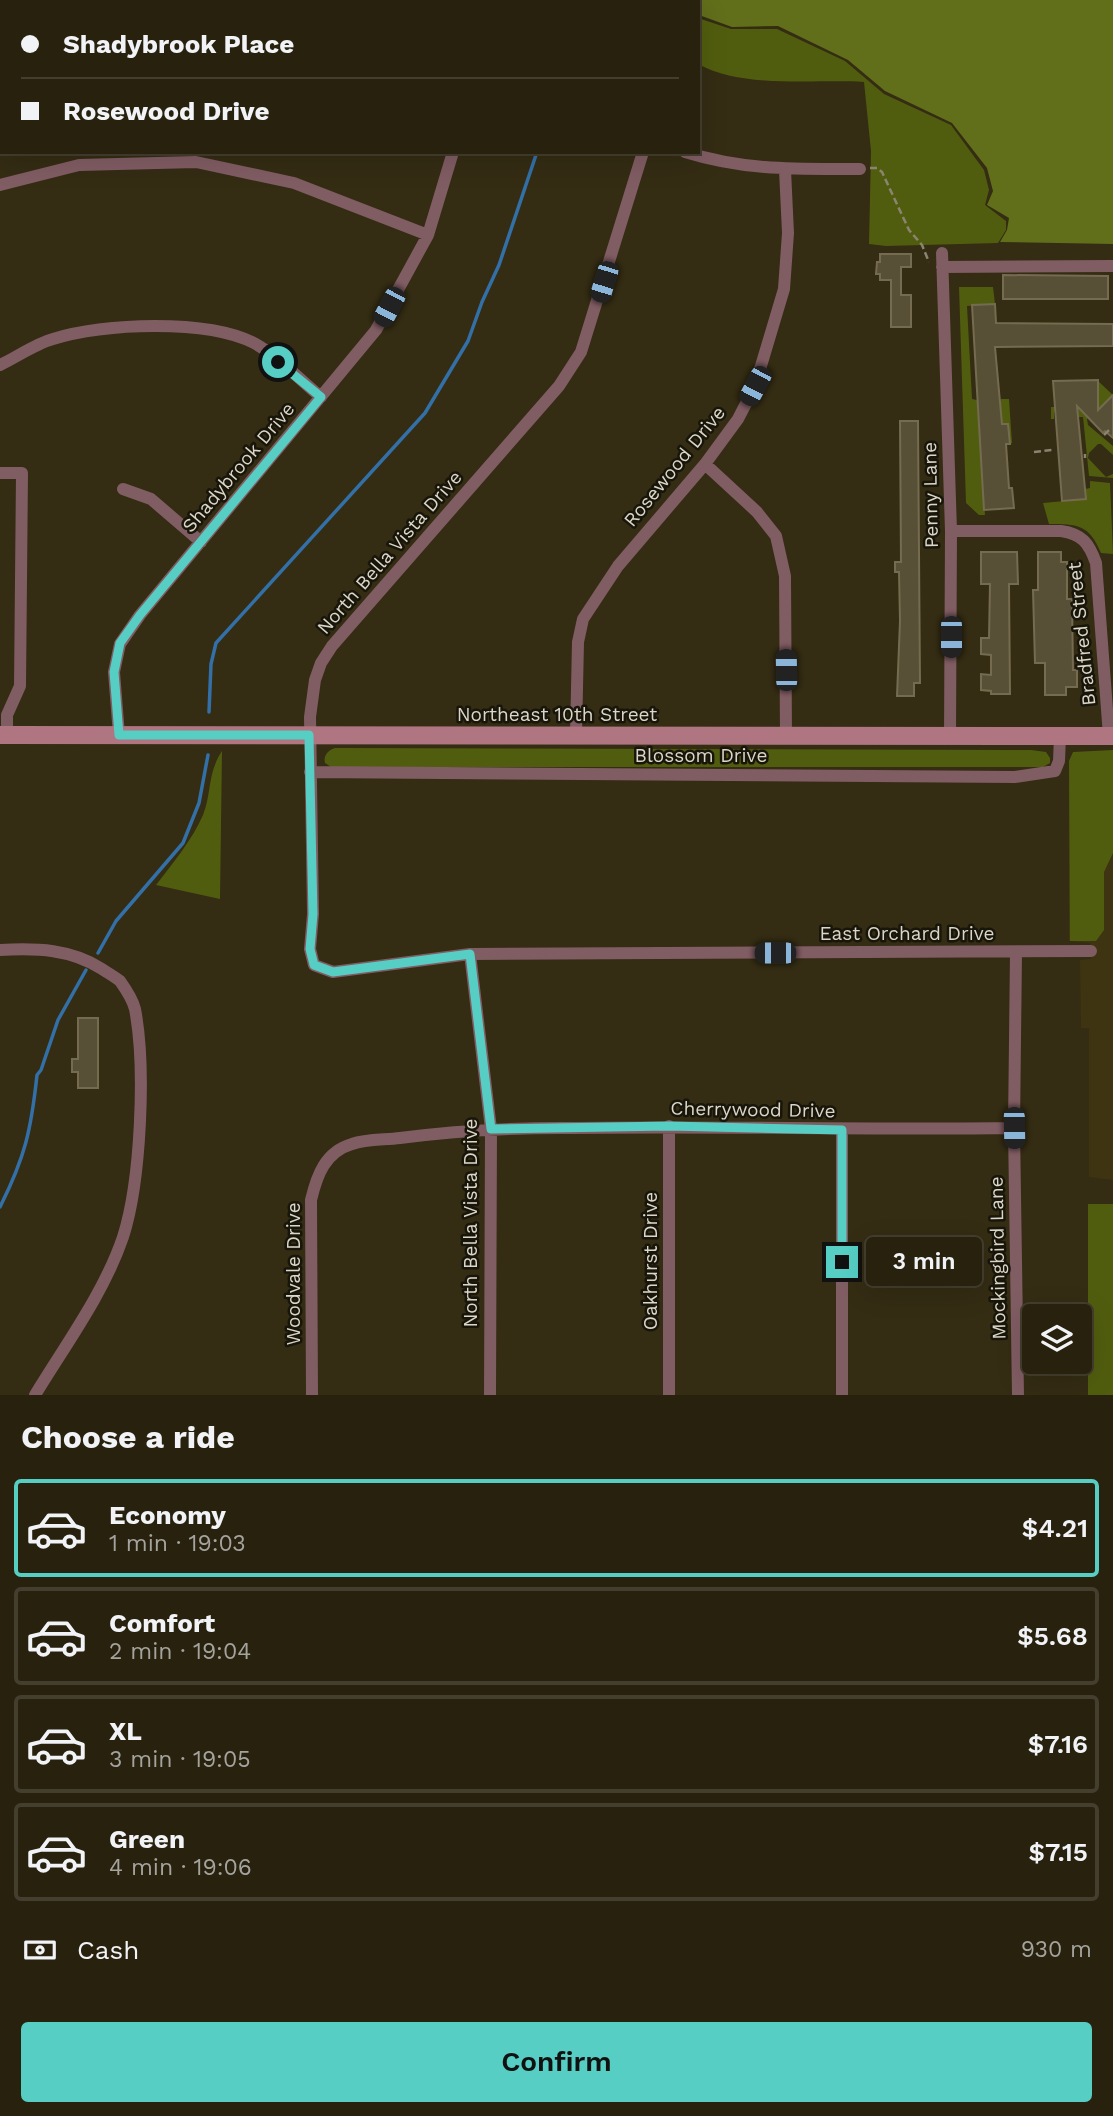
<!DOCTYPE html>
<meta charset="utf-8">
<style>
body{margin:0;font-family:"Work Sans",sans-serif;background:#2f2917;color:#f1f3f6;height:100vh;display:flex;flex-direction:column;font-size:26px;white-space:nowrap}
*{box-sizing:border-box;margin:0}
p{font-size:23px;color:#a4a39e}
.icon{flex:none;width:38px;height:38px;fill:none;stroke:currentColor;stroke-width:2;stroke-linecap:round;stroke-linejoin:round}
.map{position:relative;height:1395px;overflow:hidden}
.sheet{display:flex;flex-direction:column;background:#27210e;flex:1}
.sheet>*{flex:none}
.banner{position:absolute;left:0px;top:0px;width:700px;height:154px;box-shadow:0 7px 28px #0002,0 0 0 2px #433e2e;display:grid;align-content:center;height:154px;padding:0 21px;background:#27210e}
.fabs{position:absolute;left:1022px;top:1304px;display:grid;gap:14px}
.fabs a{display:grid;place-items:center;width:70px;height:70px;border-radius:7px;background:#27210e;box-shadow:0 7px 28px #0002,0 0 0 2px #433e2e;font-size:35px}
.end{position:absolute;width:32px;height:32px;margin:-16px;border:9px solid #56cec4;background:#111;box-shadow:0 0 0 4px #111}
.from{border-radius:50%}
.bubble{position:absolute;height:49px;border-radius:7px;background:#27210e;box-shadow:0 7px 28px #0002,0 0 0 2px #433e2e;font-size:23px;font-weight:600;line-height:49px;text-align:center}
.car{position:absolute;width:21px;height:42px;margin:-21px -10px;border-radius:9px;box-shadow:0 0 5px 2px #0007;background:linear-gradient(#222 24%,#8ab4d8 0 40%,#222 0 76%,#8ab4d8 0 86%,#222 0)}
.banner b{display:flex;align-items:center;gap:24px;height:66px;font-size:26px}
.banner b+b{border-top:2px solid #433e2e}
.banner i{width:18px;height:18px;background:#f1f3f6}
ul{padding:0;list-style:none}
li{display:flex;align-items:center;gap:21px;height:98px;margin:0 14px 10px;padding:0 7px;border:4px solid #433e2e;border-radius:7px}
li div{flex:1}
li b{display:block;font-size:26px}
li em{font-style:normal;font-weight:600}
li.active{border-color:#56cec4}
li>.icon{width:63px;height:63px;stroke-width:1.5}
h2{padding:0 21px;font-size:32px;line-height:84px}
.pay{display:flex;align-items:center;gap:18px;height:77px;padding:0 21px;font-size:26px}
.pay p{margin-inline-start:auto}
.primary-button{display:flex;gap:14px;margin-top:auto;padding:14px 21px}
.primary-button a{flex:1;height:80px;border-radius:7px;background:#56cec4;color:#111;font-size:28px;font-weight:600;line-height:80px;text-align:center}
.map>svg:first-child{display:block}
.built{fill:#3e3412}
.green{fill:#515d0e}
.forest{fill:#616e1a}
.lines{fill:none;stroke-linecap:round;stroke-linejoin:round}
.stream{stroke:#3370a7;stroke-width:3.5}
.building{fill:#585036;stroke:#746b50;stroke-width:2}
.path{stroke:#8b8470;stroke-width:2.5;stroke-dasharray:7 3.5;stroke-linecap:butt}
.minor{stroke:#805c63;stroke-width:12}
.secondary{stroke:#af7681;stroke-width:18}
.route{stroke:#56cec4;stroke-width:9}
.labels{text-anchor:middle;stroke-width:5;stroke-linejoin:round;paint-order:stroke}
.street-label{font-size:19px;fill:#dbd6c7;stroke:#18150a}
</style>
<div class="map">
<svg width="1113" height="1395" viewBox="0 0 1113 1395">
<rect width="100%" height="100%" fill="#342c13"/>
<!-- built -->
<path class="built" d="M1069 766H1113V1180L1089 1177V1028H1081L1080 960 1091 959 1090 943 1069 941Z"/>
<!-- green -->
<path class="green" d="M698 18 731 29H777L845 61 884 94 951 125 984 170 989 190 985 205 1006 221V230L998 243 886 246 869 244 871 151 864 82C814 79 743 89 698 64Z
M959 287H993L995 304 967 306 972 399 977 400 978 414 1001 413V399H1009L1012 443 1010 444 1008 424 979 426 980 446 988 445 983 490 985 515H979L966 503Z
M1098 381 1113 395 1087 419 1088 425 1113 446V455L1101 444H1098L1089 453 1088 458 1106 477 1113 474V478L1089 476 1083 417H1078L1077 411 1054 412V419H1051V407H1084L1054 405V402Z
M1090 481 1110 483 1113 554 1101 553C1089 524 1077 524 1049 524L1043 503 1086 499 1085 489 1090 488Z
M335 748 1031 750 1046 752 1050 758V763L1043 767H331L325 763C323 756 328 750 335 748Z
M1113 750V853L1104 872V930L1096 941H1070L1069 761 1073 752Z
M222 751 220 899 156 885C173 863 192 840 203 815 212 792 207 774 222 751Z
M1088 1204H1113V1395H1088Z"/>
<!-- forest -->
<path class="forest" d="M699 0H1113V244L1000 242 1007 230 1009 218 987 205 993 191 987 168 952 123 885 91 848 60 778 26 732 27 699 15Z"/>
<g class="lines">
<!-- stream -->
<path class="stream" d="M584 2 585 0
M209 712 211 664 216 643 425 413 468 341 482 302 499 265 537 152
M98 953 116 921 183 843 199 803 208 755
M0 1207C25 1157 31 1131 37 1075L41 1070 58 1020 86 970"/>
</g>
<!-- building -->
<path class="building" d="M880 254H911V267H901V295H911V327H891V280H880V274H876L877 262H880Z
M1003 275 1108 276V299H1003Z
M995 304 996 323 1113 324V346L995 347 1002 424H1008L1010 444H1006L1009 488H1012L1014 508 984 510 972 305Z
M1098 380V410L1113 395V438L1105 431 1103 433 1077 406 1086 499 1062 501 1053 381Z
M900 421H918L920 683H914V696H897L900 621 899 572H895V562H901Z
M981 552H1017L1018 584H1009L1010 694H991V691L981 690V674L991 675V655L981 654V638H989L990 584H981Z
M1038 552H1061V562H1067V599H1072L1073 670H1077V687H1066V695H1045V663H1035L1033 590H1038Z
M78 1018H98V1088H78V1072H72V1059H78Z"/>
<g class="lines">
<!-- path -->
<path class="path" d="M682 2 683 0
M870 168H877L882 172 909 230 922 245 929 262
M1104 435 1109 430
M1034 452 1052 450
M1085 454V458"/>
<!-- minor -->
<path class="minor" d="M330 0 347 2
M54 2 247 0
M491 2V0
M0 11H2
M685 152C746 171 798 169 860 169
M0 185 79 165 196 162 294 183 428 235
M942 253 951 531 950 736
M942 267 1113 266
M0 365C17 357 35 344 53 339 103 323 207 319 254 343 278 356 300 380 321 397
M705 464 757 512 776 536 785 576 786 735
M0 473H22L20 686 7 715V735
M123 489 151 499 201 542
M951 531H1061C1082 534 1089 543 1096 563L1109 736
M576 734 578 642 583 619 618 566 705 464 738 419 755 386 784 289 788 233 785 170
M119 735 114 672 120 644 140 615 376 330 428 235 453 152
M310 772 1015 777 1055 771 1059 761 1060 736
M0 950C37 948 71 949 102 969 108 973 115 977 120 981 125 988 133 1001 135 1009 146 1067 141 1181 123 1237 104 1293 66 1344 35 1395
M1016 952 1014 1128 1018 1395
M470 954 1091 951
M669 1126V1395
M312 1395 311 1200C317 1175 325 1152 352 1144 366 1139 385 1140 400 1138 454 1131 508 1128 563 1128 714 1126 864 1130 1014 1128
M490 1395 491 1129 470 954 333 972 314 965 310 949 313 914 310 717 315 680 321 663 332 646 559 386 581 352 643 152
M842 1395V1130"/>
<!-- secondary -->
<path class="secondary" d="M0 735 1113 736"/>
</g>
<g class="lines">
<!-- route -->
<path class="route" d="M278 362 321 397 140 615 120 643 114 672 119 735H309L313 914 310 949 314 965 333 972 470 954 491 1129 669 1126 842 1130V1262"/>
</g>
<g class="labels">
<!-- street labels -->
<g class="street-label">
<text transform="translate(674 466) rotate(-51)" y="7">Rosewood Drive</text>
<text transform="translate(238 467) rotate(-50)" y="7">Shadybrook Drive</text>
<text transform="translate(930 495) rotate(-91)" y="7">Penny Lane</text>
<text transform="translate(389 552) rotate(-49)" y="7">North Bella Vista Drive</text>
<text transform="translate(1081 634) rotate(-96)" y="7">Bradfred Street</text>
<text x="557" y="721">Northeast 10th Street</text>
<text x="701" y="762">Blossom Drive</text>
<text x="907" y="940">East Orchard Drive</text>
<text transform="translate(753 1109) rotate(1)" y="7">Cherrywood Drive</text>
<text transform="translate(470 1223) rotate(-90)" y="7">North Bella Vista Drive</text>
<text transform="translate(997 1258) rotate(-91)" y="7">Mockingbird Lane</text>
<text transform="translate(650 1261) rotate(-90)" y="7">Oakhurst Drive</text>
<text transform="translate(293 1274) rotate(-90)" y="7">Woodvale Drive</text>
</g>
</g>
</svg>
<div class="fabs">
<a><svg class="icon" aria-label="layers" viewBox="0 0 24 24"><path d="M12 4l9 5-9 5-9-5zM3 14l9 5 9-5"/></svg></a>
</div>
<i class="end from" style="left:278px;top:362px"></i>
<i class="end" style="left:842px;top:1262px"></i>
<div class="bubble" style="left:866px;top:1237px;width:116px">3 min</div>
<i class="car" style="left:604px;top:282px;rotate:197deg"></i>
<i class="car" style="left:389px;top:307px;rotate:208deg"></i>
<i class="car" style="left:755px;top:386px;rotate:208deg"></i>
<i class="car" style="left:951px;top:637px;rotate:180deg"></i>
<i class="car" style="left:786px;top:670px;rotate:359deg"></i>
<i class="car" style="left:775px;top:953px;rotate:270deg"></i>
<i class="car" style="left:1014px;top:1128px;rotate:179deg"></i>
<div class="banner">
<b><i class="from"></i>Shadybrook Place</b>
<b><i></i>Rosewood Drive</b>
</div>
</div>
<section class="sheet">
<h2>Choose a ride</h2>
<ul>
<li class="active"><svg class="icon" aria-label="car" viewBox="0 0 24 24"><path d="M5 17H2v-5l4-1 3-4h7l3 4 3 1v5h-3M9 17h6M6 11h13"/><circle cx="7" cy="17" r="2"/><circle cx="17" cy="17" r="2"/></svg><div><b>Economy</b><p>1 min · 19:03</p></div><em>$4.21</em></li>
<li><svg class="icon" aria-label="car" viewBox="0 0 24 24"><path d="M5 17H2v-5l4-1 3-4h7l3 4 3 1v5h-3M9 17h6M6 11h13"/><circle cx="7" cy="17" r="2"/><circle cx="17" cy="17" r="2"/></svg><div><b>Comfort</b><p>2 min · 19:04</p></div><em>$5.68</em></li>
<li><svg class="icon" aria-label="car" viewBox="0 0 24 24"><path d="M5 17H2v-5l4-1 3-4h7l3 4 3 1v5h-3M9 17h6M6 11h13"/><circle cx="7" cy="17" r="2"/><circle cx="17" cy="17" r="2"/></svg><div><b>XL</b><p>3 min · 19:05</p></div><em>$7.16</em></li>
<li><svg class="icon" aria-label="car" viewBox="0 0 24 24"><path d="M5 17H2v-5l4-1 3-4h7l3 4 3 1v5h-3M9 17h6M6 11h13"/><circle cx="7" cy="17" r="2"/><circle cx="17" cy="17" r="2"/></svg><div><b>Green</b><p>4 min · 19:06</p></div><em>$7.15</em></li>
</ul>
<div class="pay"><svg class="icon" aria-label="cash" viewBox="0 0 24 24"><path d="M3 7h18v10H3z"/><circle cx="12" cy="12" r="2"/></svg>Cash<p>930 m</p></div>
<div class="primary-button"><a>Confirm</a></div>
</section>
